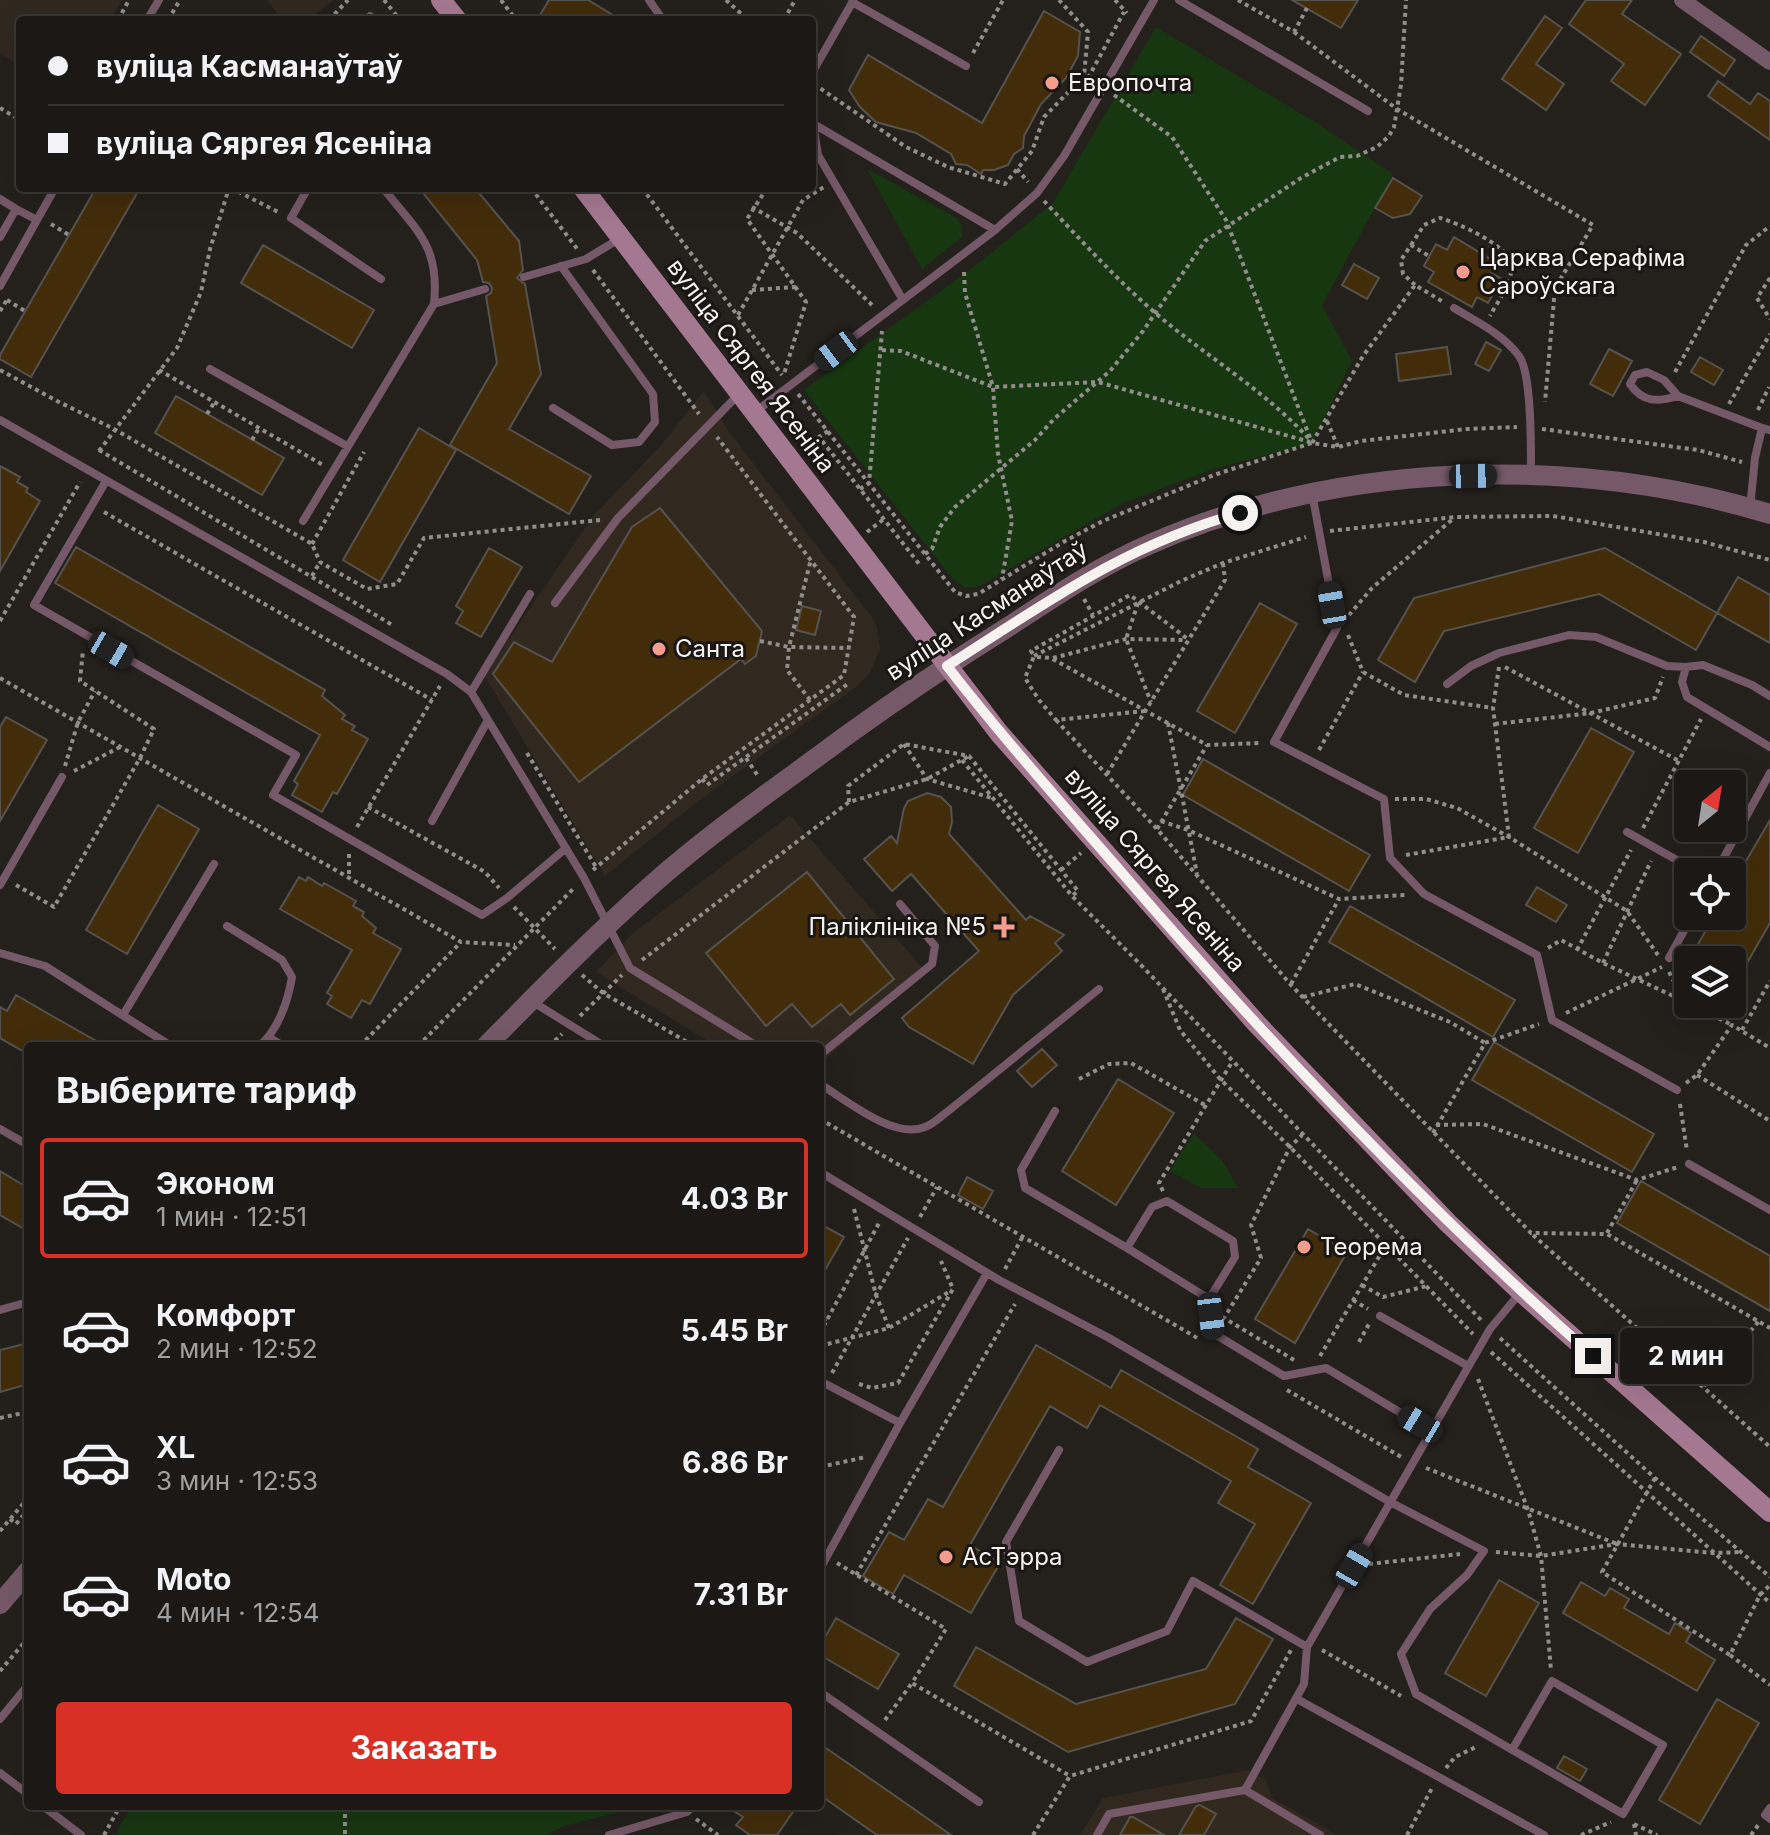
<!DOCTYPE html>
<html lang="ru">
<meta charset="utf-8">
<style>
body{margin:0;font-family:Inter,sans-serif;background:#282522;color:#f1f3f6;height:100vh;display:flex;flex-direction:column;font-size:30px;white-space:nowrap}
*{box-sizing:border-box;margin:0}
p{font-size:26px;color:#a0a0a0}
.icon{flex:none;width:44px;height:44px;fill:none;stroke:currentColor;stroke-width:2;stroke-linecap:round;stroke-linejoin:round}
.map{position:relative;flex:1;overflow:hidden}
.side{position:absolute;left:24px;top:1042px;width:800px;height:768px;display:flex;flex-direction:column;background:#1b1815;border-radius:8px;box-shadow:0 8px 32px #0002,0 0 0 2px #393734}
.side>*{flex:none}
.top-card{position:absolute;left:16px;top:16px;width:800px;height:176px;border-radius:8px;box-shadow:0 8px 32px #0002,0 0 0 2px #393734;display:grid;align-content:center;height:176px;padding:0 32px;background:#1b1815}
.needle{width:52px;rotate:30deg}
.fabs{position:absolute;left:1674px;top:770px;display:grid;gap:16px}
.fabs a{display:grid;place-items:center;width:72px;height:72px;border-radius:8px;background:#1b1815;box-shadow:0 8px 32px #0002,0 0 0 2px #393734;font-size:40px}
.end{position:absolute;width:36px;height:36px;margin:-18px;border:10px solid #f5f2f0;background:#111;box-shadow:0 0 0 4px #111}
.from{border-radius:50%}
.bubble{position:absolute;height:56px;border-radius:8px;background:#1b1815;box-shadow:0 8px 32px #0002,0 0 0 2px #393734;font-size:26px;font-weight:700;line-height:56px;text-align:center}
.car{position:absolute;width:24px;height:48px;margin:-24px -12px;border-radius:10px;box-shadow:0 0 6px 2px #0007;background:linear-gradient(#222 24%,#8ab4d8 0 40%,#222 0 76%,#8ab4d8 0 86%,#222 0)}
.top-card b{display:flex;align-items:center;gap:28px;height:76px;font-size:30px}
.top-card b+b{border-top:2px solid #393734}
.top-card i{width:20px;height:20px;background:#f1f3f6}
ul{padding:0;list-style:none}
li{display:flex;align-items:center;gap:24px;height:120px;margin:0 16px 12px;padding:0 16px;border:4px solid transparent;border-radius:8px}
li div{flex:1}
li b{display:block;font-size:30px}
li em{font-style:normal;font-weight:700}
li.active{border-color:#d93025}
li>.icon{width:72px;height:72px;stroke-width:1.5}
h2{padding:0 32px;font-size:36px;line-height:96px}
.primary-button{display:flex;gap:16px;margin-top:auto;padding:16px 32px}
.primary-button a{flex:1;height:92px;border-radius:8px;background:#d93025;color:#fff;font-size:32px;font-weight:700;line-height:92px;text-align:center}
.map>svg:first-child{display:block}
.built{fill:#312820}
.green{fill:#173711}
.building{fill:#422c0a;stroke:#56534e;stroke-width:2}
.lines{fill:none;stroke-linecap:round;stroke-linejoin:round}
.path{stroke:#918d8a;stroke-width:4;stroke-dasharray:4 4;stroke-linecap:butt}
.service{stroke:#755968;stroke-width:8}
.minor{stroke:#755968;stroke-width:16}
.tertiary{stroke:#755968;stroke-width:20}
.secondary{stroke:#a57891;stroke-width:20}
.route{stroke:#f5f2f0;stroke-width:10}
.poi-dot{fill:#f49d8c;stroke:#1a1613;stroke-width:3}
.labels{text-anchor:middle;stroke-width:6;stroke-linejoin:round;paint-order:stroke}
.poi-label{font-size:24px;fill:#f5f2f0;stroke:#1a1613;text-anchor:start}
.street-label{font-size:24px;fill:#f5f2f0;stroke:#1a1613}
</style>
<div class="map">
<svg width="1770" height="1835" viewBox="0 0 1770 1835">
<rect width="100%" height="100%" fill="#24201c"/>
<!-- built -->
<path class="built" d="M0 0H122L110 20H20V65L0 54Z
M267 0H334L307 20H282Z
M704 391 730 433 871 616 877 627 880 649 870 673 860 684 696 803 605 876 484 675 594 515 662 444Z
M790 815 925 971 820 1064V1046H716L596 972 634 932Z
M1248 1770 1266 1780 1271 1797 1337 1835H1080L1103 1798Z"/>
<!-- green -->
<path class="green" d="M1156 27 1318 124 1393 174 1322 305 1352 361 1312 443 1216 468 1121 504 980 586 965 588 951 577 804 390 971 269 1053 203Z
M867 169 957 218 962 226V237L922 269Z
M1194 1133 1222 1160 1238 1188H1201L1170 1171Z
M132 1806H642L564 1826 546 1835H118V1829Z"/>
<!-- building -->
<path class="building" d="M549 0H588L621 20H537Z
M1292 0H1358L1341 28Z
M1586 0H1632L1622 14 1681 54 1645 105 1611 81 1624 64 1569 24Z
M1044 11 1080 32 1078 56 1066 78 1041 104 1024 136 1023 148 1014 154 1008 165 994 170H983L981 174 967 165 956 164 951 154 916 133 876 122 860 107 849 90 868 55 982 123Z
M1545 16 1562 28 1536 64 1564 84 1546 110 1502 79Z
M1701 36 1735 60 1724 76 1690 52Z
M1718 81 1750 104 1758 93 1770 101V140L1708 96Z
M1393 178 1422 196 1410 214 1393 218 1375 208Z
M96 188H140L31 377 0 359V355Z
M419 188H475L519 241 523 270 517 278 525 284 541 374 509 429 591 476 569 514 450 445 497 363 486 296 491 293 492 288 489 283 483 282 477 260Z
M1454 237 1497 263 1491 273 1502 279 1488 303 1477 297 1472 307 1428 282 1434 272 1424 266 1436 244 1447 250Z
M263 245 374 310 352 348 241 283Z
M1354 264 1379 278 1367 299 1342 285Z
M1486 342 1501 350 1489 371 1475 364Z
M1447 347 1451 374 1399 381 1396 354Z
M1609 349 1632 361 1613 396 1590 384Z
M1700 357 1723 370 1714 385 1691 372Z
M176 396 284 458 262 495 155 433Z
M419 428 456 450 380 582 343 560Z
M0 466 20 477 17 482 28 488 26 492 40 501 0 571Z
M660 508 762 631 756 656 745 664 741 659 579 782 493 674 514 642 552 662 632 527Z
M76 547 325 690 322 696 345 715 342 719 355 726 352 730 368 739 337 794 333 792 322 812 292 795 298 784 294 781 320 735 55 583Z
M489 548 522 567 481 637 456 623 463 611 456 606Z
M1605 548 1717 613 1696 650 1599 594 1444 631 1415 682 1378 660 1414 598Z
M1738 577 1770 595V643L1717 613Z
M1260 603 1297 624 1235 733 1197 711Z
M802 606 821 611 815 635 796 630Z
M6 717 47 740 0 821V727Z
M1591 728 1634 752 1578 853 1534 828Z
M1203 759 1370 855 1349 891 1183 795Z
M927 793 941 797 951 807 952 822 949 834 1026 920 1030 916 1064 935 1055 943 1062 951 1013 995 973 1064 909 1027 902 1018 979 951 911 874 892 891 864 859 891 836 897 843 904 808 908 801Z
M158 805 199 829 127 954 86 930Z
M1770 820V923L1732 989V960H1689L1714 916H1732V885Z
M807 872 894 979 850 1015 841 1004 812 1027 792 1004 766 1026 706 953Z
M299 877 306 881 308 877 322 886 324 883 356 901 353 906 364 912 362 916 376 928 373 933 401 949 370 1004 362 1000 351 1018 327 1004 332 996 327 993 352 950 280 909Z
M1537 887 1567 905 1556 922 1526 905Z
M1350 906 1515 1000 1493 1037 1329 942Z
M16 995 54 1017 105 1046H28V1054L0 1038V1007L7 1011Z
M1494 1042 1654 1134 1632 1172 1472 1080Z
M1042 1049 1057 1065 1032 1087 1017 1071Z
M1118 1079 1174 1113 1116 1205 1062 1171Z
M0 1171 28 1188V1231L0 1215Z
M967 1177 993 1191 983 1209 958 1195Z
M1641 1181 1770 1256V1311L1617 1223Z
M820 1224 844 1237 820 1279Z
M1308 1229 1347 1252 1295 1343 1255 1319Z
M28 1343V1384L0 1392V1350Z
M1036 1345 1111 1388 1121 1370 1258 1449 1248 1467 1311 1503 1253 1604 1220 1585 1255 1524 1218 1503 1231 1481 1100 1405 1087 1428 1050 1406 970 1545 1000 1563 971 1613 904 1575 893 1594 863 1576 889 1532 904 1540 928 1499 943 1507Z
M1499 1580 1539 1603 1486 1696 1445 1673Z
M1581 1582 1605 1596 1610 1588 1629 1599 1624 1608 1669 1634 1675 1623 1691 1633 1686 1642 1715 1660 1697 1691 1563 1613Z
M836 1618 899 1654 878 1689 820 1655V1646Z
M1236 1618 1273 1639 1235 1704 1068 1752 954 1686 976 1647 1076 1704 1206 1669Z
M1717 1699 1759 1723 1700 1824 1659 1800Z
M820 1744 891 1793 951 1835H877L820 1795Z
M1564 1756 1587 1769 1580 1781 1557 1768Z
M1200 1805 1216 1814 1204 1835H1179L1196 1806Z
M726 1806H797L777 1835H750L736 1825 743 1817Z
M1130 1817H1133L1164 1835H1120Z"/>
<g class="lines">
<!-- path -->
<path class="path" d="M384 0 400 20
M501 0 516 20
M726 0 748 20
M1059 0 1088 32 1084 76 1093 81
M1115 0 1127 13
M1238 0 1294 32 1307 8
M118 20 129 0
M168 20 180 0
M329 20 348 0
M784 20 795 0
M1294 32 1397 109 1593 225 1555 288 1545 402
M973 53 1003 0
M1088 78 1124 12
M814 84 906 147 948 167 1005 184 1032 151 1044 117 1084 76
M1114 95 1172 137 1226 220 1312 443
M0 108 20 120
M1017 169 1028 182
M231 188 278 212
M531 188 578 250
M642 188 782 375
M767 188 747 219 806 302 784 374
M1044 201C1080 239 1114 277 1153 311 1205 356 1265 390 1311 441
M752 207 797 233 873 306
M51 224 69 235
M1411 245 1424 225 1440 218C1458 223 1508 245 1511 264 1514 281 1497 302 1490 316
M593 270 699 414
M964 272 965 293 993 387 998 454 1012 521 1002 579
M1770 278 1757 298 1770 319
M1415 285 1403 274 1401 260 1411 245 1429 256
M752 290 796 287
M7 300 25 311
M0 311 8 298
M738 315 803 200 824 187
M882 350 901 351 993 387 1098 382 1310 442
M0 370 57 401 114 429 312 544 320 562 367 589 397 584 424 538 600 520
M159 370 323 465
M1675 372 1746 245 1770 226
M798 394 955 592 966 596 978 594 1065 541 1103 521 1214 475 1312 443 1338 447 1361 441 1467 429 1517 427
M1729 404 1770 334
M1758 410 1769 387
M207 414 214 403
M1327 421 1338 447
M1542 429 1698 450 1742 462
M828 431 819 437 920 565
M252 440 259 428
M1312 443 1363 356 1415 285 1445 303
M99 450 394 626
M99 451 177 348 201 292 210 249 229 188
M860 489 869 483 882 331
M104 512 432 700
M1330 531 1455 517 1553 516 1704 542 1770 560
M867 532 884 519
M312 544 364 452
M925 554 932 549 940 527 955 507 1035 440 1054 419 1110 371 1143 331 1205 241 1301 178 1340 157 1357 156 1377 147 1389 136 1394 127 1401 85 1406 0
M312 576 320 562
M1084 599 1093 615
M1138 603 1126 639 1151 702
M1349 615 1372 588 1454 518
M0 621 80 482
M1348 635 1363 672 1404 695 1493 708
M760 641 789 647 848 648
M1034 656 1181 581 1223 563 1306 537
M1037 657 1051 658 1207 745 1261 743
M1053 658 1126 639 1186 640
M1505 667 1679 761
M0 678 461 942 515 945
M810 700 787 670 789 647 811 559
M1145 711 1056 720 1039 700 1025 678 1034 656 1031 651 1130 595 1189 640
M1056 720 1157 829 1291 985 1531 1233 1607 1234 1770 1328
M1168 723 1197 874
M1495 724 1591 713 1655 698 1663 677
M904 744 927 779 992 798
M1319 750 1363 672
M527 753 596 867
M746 758 758 776
M962 760 1072 896 1139 963 1482 1321
M65 766 78 722 95 691
M74 771 120 747
M1107 774 1225 580 1223 563
M702 779 707 785 849 683
M1395 799H1426L1457 808 1509 837 1627 911 1658 955
M849 802 848 786 904 744 969 756 1078 891 1072 896
M368 807 485 872 499 888
M1161 821 1188 830 1339 899 1406 895
M357 827 440 686
M1643 828 1701 719
M1157 829 1207 745
M349 854V879
M1406 855 1509 837 1493 708 1499 667
M593 870 702 779 844 675 854 617 717 437
M1061 870 1081 853
M16 885 54 907 140 758 154 729 80 681 83 650
M514 907 555 949
M1548 948 1561 940 1603 963 1688 1003
M1577 950 1631 850
M642 960 849 802 927 779 969 756
M1603 963 1651 861
M1669 972 1684 1001
M582 975 603 993 694 1046
M1291 984 1339 899
M1163 989 1180 1030 1220 1079 1290 1147 1473 1334
M1303 997 1355 984 1450 1022 1485 1043
M1690 1004 1732 1025
M1566 1013 1662 967
M580 1016 622 975
M1742 1030 1770 981
M360 1046 461 942
M406 1046 417 1044
M418 1046 575 887
M549 1046 562 1034
M1697 1075 1770 1121
M1079 1079 1109 1064 1131 1063 1205 1105
M1686 1083 1697 1075 1732 1025 1770 1048
M1680 1104 1687 1151
M820 1119 1199 1339
M1436 1125 1483 1124 1637 1180 1678 1167
M1433 1133 1485 1043 1539 1024
M1163 1191 1159 1183 1232 1062
M854 1209 876 1295 889 1328
M920 1217 937 1187
M1607 1233 1637 1180
M1533 1235 1770 1447
M1005 1269 1023 1236
M1362 1285 1383 1297 1427 1286
M1353 1300 1368 1309
M820 1315 827 1320
M820 1333 879 1223
M1500 1338 1655 1478 1770 1577
M1359 1342 1369 1324
M820 1346 889 1328 952 1290
M1491 1352 1770 1603
M1320 1356 1386 1245
M1294 1360 1224 1318 1261 1258 1251 1225 1290 1147 1302 1135
M832 1373 908 1238
M1478 1379 1528 1510 1541 1556 1551 1670
M859 1384 872 1388 898 1383 953 1289 941 1261
M1704 1386 1759 1321
M1287 1390 1403 1458
M0 1418 28 1412
M820 1467 866 1457
M1426 1468 1617 1544
M1655 1478 1602 1572 1730 1655 1760 1595 1770 1585
M10 1519 16 1524 28 1510
M0 1531 28 1498
M1496 1552 1541 1556 1617 1544 1713 1553 1742 1552
M837 1563 946 1629 912 1683 1070 1776
M1369 1564 1460 1554
M856 1575 1015 1304
M1322 1650 1401 1696
M1730 1655 1770 1685
M0 1671 28 1638
M885 1720 912 1683
M1446 1768 1455 1757 1478 1746
M345 1806V1835
M696 1819 718 1835
M1634 1824 1657 1835
M1634 1824 1636 1835
M104 1835 120 1806
M1033 1835 1070 1776 1251 1721 1291 1650
M1407 1835 1432 1788
M1581 1835 1611 1822
M1751 1835 1759 1824"/>
<!-- service -->
<path class="service" d="M649 0 663 20
M1179 0 1368 111
M852 2 966 66
M370 16 373 20
M147 20 159 0
M812 73 853 1
M812 123 995 230
M818 155 903 300
M812 158 818 155 813 123
M308 188 291 218 381 279
M383 188C417 231 440 246 434 304
M0 199 16 209
M0 237 16 209 37 220 55 188
M524 277 586 259 619 239
M0 286 37 220
M1454 308C1477 322 1503 334 1519 356 1532 373 1531 451 1531 475
M210 369 347 446
M1678 396C1658 402 1643 403 1630 384L1635 375 1647 372 1664 380 1678 396 1762 428
M553 408 612 445 639 442 655 422 653 394 561 266
M755 412 995 230 1037 193 1064 156 1154 0
M0 420 447 674 471 692 584 878 630 968 757 1046
M106 481 34 605 296 755 273 795 482 915 507 898 565 849
M1312 493 1337 628 1274 742 1384 799 1390 858 1424 894 1537 955 1552 1020 1677 1090
M1750 508 1755 458 1762 428 1770 430
M303 521 434 304 485 289
M555 603 618 518 739 394
M1686 667 1682 682 1687 697 1770 747
M1447 684 1471 666 1499 653 1569 635 1596 637 1667 666 1686 667 1703 665 1752 685 1770 696
M471 692 530 594
M432 821 488 720
M1627 832 1698 872
M1716 872 1770 773
M0 885 62 777
M227 926 282 960 292 977C288 1001 278 1031 259 1046
M0 953 45 966 171 1046
M1669 958 1692 916
M533 1002 604 1046
M123 1015 214 864
M270 1038 283 1046
M820 1055 932 964 935 946 900 904
M820 1084C846 1100 894 1140 925 1127 933 1124 940 1117 947 1112L1099 989
M1055 1111 1021 1170 1025 1188 1127 1248
M0 1129 28 1145
M1689 1164 1770 1210
M820 1172 999 1280 1109 1338 1390 1502 1484 1551 1467 1575 1430 1609 1401 1654 1416 1694 1623 1814 1663 1745 1552 1681 1512 1750
M1209 1299 1127 1248 1152 1207 1167 1201 1233 1241 1235 1257 1209 1299 1213 1333 1284 1376 1326 1368 1431 1431
M0 1310 28 1302
M1380 1316 1468 1366
M820 1381 900 1423
M1059 1450 1006 1542 1019 1621 1087 1662 1167 1631 1193 1581 1307 1647
M820 1569 900 1423 987 1273
M820 1692 979 1802
M1297 1699 1544 1835
M0 1719 28 1685
M0 1773 28 1794
M1245 1790 1320 1835
M43 1806 81 1835
M1770 1808 1765 1815 1770 1819
M609 1835 687 1812 693 1806
M1097 1835 1109 1814 1245 1790 1304 1684 1307 1647 1490 1329 1520 1293"/>
<!-- minor -->
<path class="minor" d="M1682 0 1770 62"/>
<!-- tertiary -->
<path class="tertiary" d="M486 1046C541 990 596 934 655 882 714 830 780 785 843 738 897 699 952 662 1008 627 1054 597 1098 567 1148 545 1338 461 1572 454 1770 514
M0 1604 28 1571"/>
<!-- secondary -->
<path class="secondary" d="M441 0 457 20
M583 188 999 733 1256 1023 1448 1223 1521 1292 1770 1512"/>
</g>
<g class="lines">
<!-- route -->
<path class="route" d="M1240 513C1125 545 1046 603 947 666 1003 738 1063 805 1123 874 1270 1044 1425 1207 1593 1356"/>
</g>
<!-- markers -->
<g class="poi-dot">
<circle cx="1052" cy="83" r="8"/>
<circle cx="1463" cy="272" r="8"/>
<circle cx="659" cy="649" r="8"/>
<path d="M1000 915h8v8h8v8h-8v8h-8v-8h-8v-8h8z"/>
<circle cx="1304" cy="1247" r="8"/>
<circle cx="946" cy="1557" r="8"/>
</g>
<g class="labels">
<!-- poi labels -->
<g class="poi-label">
<text x="1068" y="91">Европочта</text>
<text x="1479" y="266">Царква Серафіма<tspan x="1479" dy="28">Сароўскага</tspan></text>
<text x="675" y="657">Санта</text>
<text x="986" y="935" text-anchor="end">Паліклініка №5</text>
<text x="1320" y="1255">Теорема</text>
<text x="962" y="1565">АсТэрра</text>
</g>
<!-- street labels -->
<g class="street-label">
<text transform="translate(751 366) rotate(53)" y="8">вуліца Сяргея Ясеніна</text>
<text transform="translate(987 611) rotate(-33)" y="8">вуліца Касманаўтаў</text>
<text transform="translate(1155 870) rotate(49)" y="8">вуліца Сяргея Ясеніна</text>
</g>
</g>
</svg>
<div class="fabs">
<a><svg class="needle" viewBox="-14 -14 28 28"><path d="M0-13l5 13h-10z" fill="#e53935"/><path d="M0 13l5-13h-10z" fill="#a0a0a0"/></svg></a>
<a><svg class="icon" aria-label="locate" viewBox="0 0 24 24"><circle cx="12" cy="12" r="6"/><path d="M12 2v4M12 18v4M2 12h4M18 12h4"/></svg></a>
<a><svg class="icon" aria-label="layers" viewBox="0 0 24 24"><path d="M12 4l9 5-9 5-9-5zM3 14l9 5 9-5"/></svg></a>
</div>
<i class="end from" style="left:1240px;top:513px"></i>
<i class="end" style="left:1593px;top:1356px"></i>
<div class="bubble" style="left:1620px;top:1328px;width:132px">2 мин</div>
<i class="car" style="left:836px;top:351px;rotate:233deg"></i>
<i class="car" style="left:1473px;top:476px;rotate:89deg"></i>
<i class="car" style="left:1332px;top:605px;rotate:350deg"></i>
<i class="car" style="left:111px;top:650px;rotate:120deg"></i>
<i class="car" style="left:1211px;top:1316px;rotate:173deg"></i>
<i class="car" style="left:1420px;top:1424px;rotate:301deg"></i>
<i class="car" style="left:1354px;top:1566px;rotate:30deg"></i>
<div class="top-card">
<b><i class="from"></i>вуліца Касманаўтаў</b>
<b><i></i>вуліца Сяргея Ясеніна</b>
</div>
<section class="side">
<h2>Выберите тариф</h2>
<ul>
<li class="active"><svg class="icon" aria-label="car" viewBox="0 0 24 24"><path d="M5 17H2v-5l4-1 3-4h7l3 4 3 1v5h-3M9 17h6M6 11h13"/><circle cx="7" cy="17" r="2"/><circle cx="17" cy="17" r="2"/></svg><div><b>Эконом</b><p>1 мин · 12:51</p></div><em>4.03 Br</em></li>
<li><svg class="icon" aria-label="car" viewBox="0 0 24 24"><path d="M5 17H2v-5l4-1 3-4h7l3 4 3 1v5h-3M9 17h6M6 11h13"/><circle cx="7" cy="17" r="2"/><circle cx="17" cy="17" r="2"/></svg><div><b>Комфорт</b><p>2 мин · 12:52</p></div><em>5.45 Br</em></li>
<li><svg class="icon" aria-label="car" viewBox="0 0 24 24"><path d="M5 17H2v-5l4-1 3-4h7l3 4 3 1v5h-3M9 17h6M6 11h13"/><circle cx="7" cy="17" r="2"/><circle cx="17" cy="17" r="2"/></svg><div><b>XL</b><p>3 мин · 12:53</p></div><em>6.86 Br</em></li>
<li><svg class="icon" aria-label="car" viewBox="0 0 24 24"><path d="M5 17H2v-5l4-1 3-4h7l3 4 3 1v5h-3M9 17h6M6 11h13"/><circle cx="7" cy="17" r="2"/><circle cx="17" cy="17" r="2"/></svg><div><b>Moto</b><p>4 мин · 12:54</p></div><em>7.31 Br</em></li>
</ul>
<div class="primary-button"><a>Заказать</a></div>
</section>
</div>
